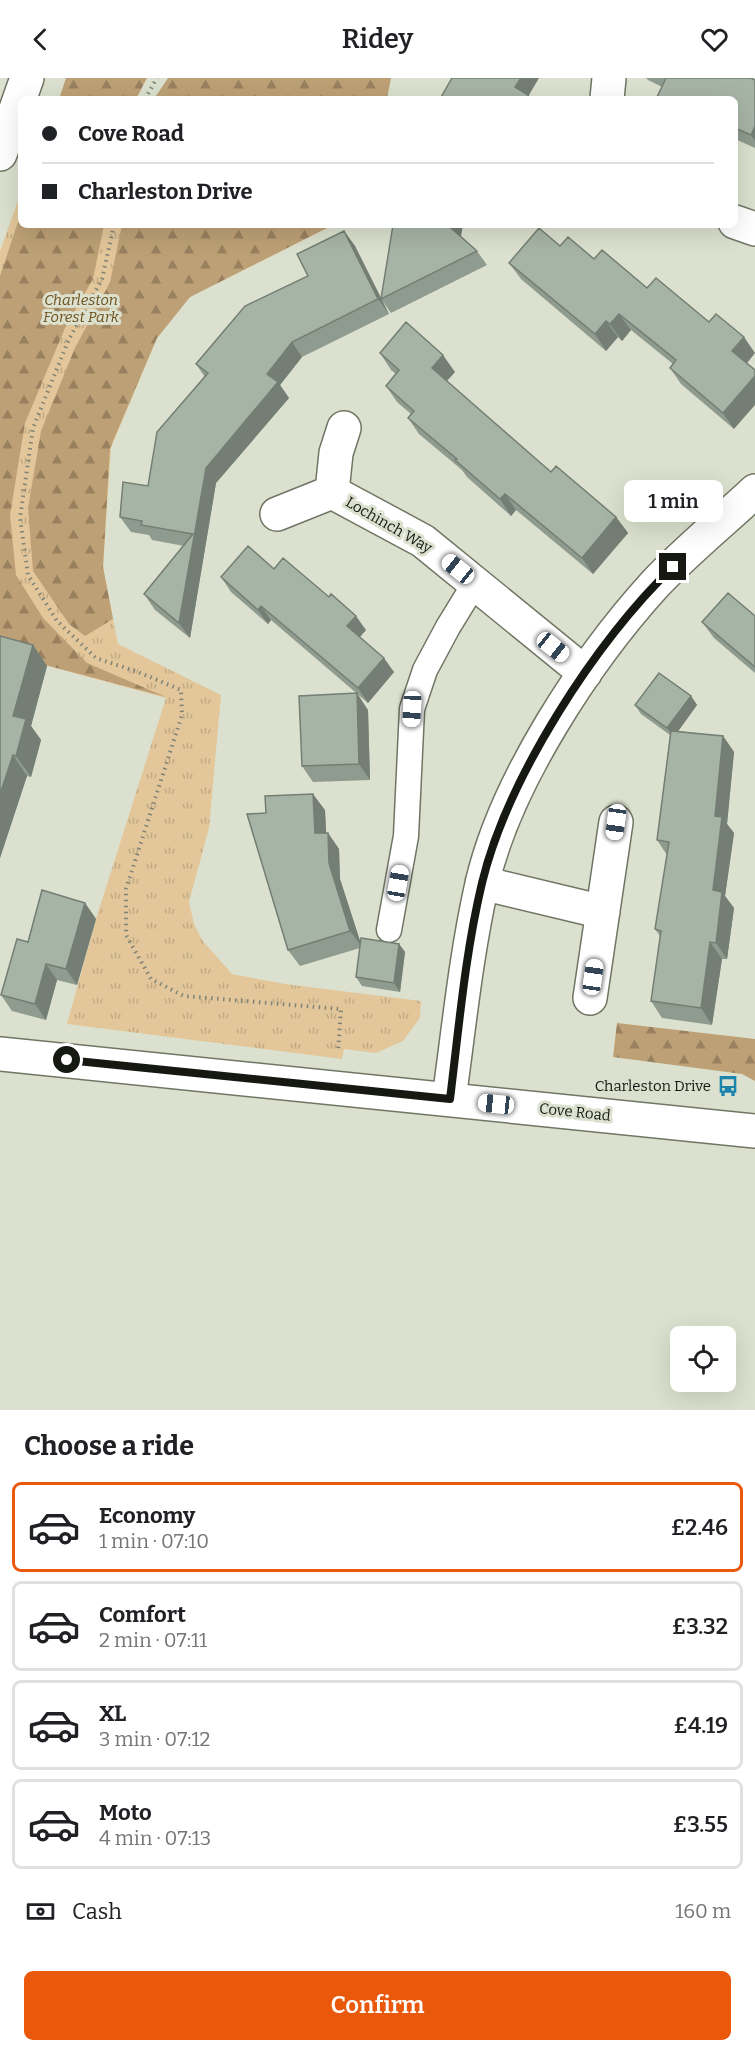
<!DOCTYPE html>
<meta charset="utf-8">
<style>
body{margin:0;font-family:Bitter,serif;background:#f2f2f2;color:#202124;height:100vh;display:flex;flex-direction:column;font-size:22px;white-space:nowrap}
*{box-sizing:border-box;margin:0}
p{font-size:20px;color:#757577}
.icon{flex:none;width:33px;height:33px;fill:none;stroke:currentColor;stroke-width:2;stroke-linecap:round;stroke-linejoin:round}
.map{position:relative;height:1332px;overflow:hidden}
.drawer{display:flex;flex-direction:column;background:#fff;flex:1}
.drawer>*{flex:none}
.hud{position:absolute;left:18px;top:18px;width:720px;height:132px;border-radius:9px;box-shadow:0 6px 24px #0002;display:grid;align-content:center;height:132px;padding:0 24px;background:#fff}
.tools{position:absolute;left:670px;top:1248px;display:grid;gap:12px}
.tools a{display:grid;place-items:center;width:66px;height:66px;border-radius:9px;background:#fff;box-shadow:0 6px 24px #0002;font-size:30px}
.end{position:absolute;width:27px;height:27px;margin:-14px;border:8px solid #161812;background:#fff;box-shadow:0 0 0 3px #fff}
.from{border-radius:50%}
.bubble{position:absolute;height:42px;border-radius:9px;background:#fff;box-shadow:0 6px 24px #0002;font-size:20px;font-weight:600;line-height:42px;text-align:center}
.car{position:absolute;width:18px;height:36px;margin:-18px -9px;border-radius:8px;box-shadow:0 0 4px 2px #0007;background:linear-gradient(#fff 24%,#345 0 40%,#fff 0 76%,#345 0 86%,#fff 0)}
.hud b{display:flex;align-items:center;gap:21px;height:57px;font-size:22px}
.hud b+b{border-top:2px solid #e0e0e0}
.hud i{width:15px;height:15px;background:#202124}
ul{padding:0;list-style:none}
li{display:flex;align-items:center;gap:18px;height:90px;margin:0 12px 9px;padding:0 12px;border:3px solid #e0e0e0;border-radius:9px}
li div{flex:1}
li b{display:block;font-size:22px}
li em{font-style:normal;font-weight:600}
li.selected{border-color:#ea580c}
li>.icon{width:54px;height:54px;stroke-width:1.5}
h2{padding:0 24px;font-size:27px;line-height:72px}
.pay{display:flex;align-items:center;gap:15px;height:66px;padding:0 24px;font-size:22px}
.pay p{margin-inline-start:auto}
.cta{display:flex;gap:12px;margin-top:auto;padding:12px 24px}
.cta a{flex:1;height:69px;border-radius:9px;background:#ea580c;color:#fff;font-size:24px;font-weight:600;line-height:69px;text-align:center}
header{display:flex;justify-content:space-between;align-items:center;height:78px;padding:0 24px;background:#fff;font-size:27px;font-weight:600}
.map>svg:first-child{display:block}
.grass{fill:url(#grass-tufts)}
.forest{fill:url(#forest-firs)}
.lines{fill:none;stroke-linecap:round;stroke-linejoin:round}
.lane-casing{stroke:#707564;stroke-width:27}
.street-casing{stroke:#707564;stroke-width:36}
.secondary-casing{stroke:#707564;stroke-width:36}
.path{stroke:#7f8376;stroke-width:4;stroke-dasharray:1.5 4.5;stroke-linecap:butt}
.lane{stroke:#fff;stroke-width:24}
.street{stroke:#fff;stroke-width:33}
.secondary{stroke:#fff;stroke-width:33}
.wall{fill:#8f9b8e}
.shaded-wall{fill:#747e74}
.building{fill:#a6b4a5;stroke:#747e74;stroke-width:1.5}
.route{stroke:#161812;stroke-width:8}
.labels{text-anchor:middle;stroke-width:6;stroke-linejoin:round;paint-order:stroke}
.park-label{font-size:15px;font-style:italic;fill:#6f511d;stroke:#dbe1ce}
.street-label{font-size:15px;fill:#161812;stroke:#dbe1ce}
.poi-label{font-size:15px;fill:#161812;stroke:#dbe1ce;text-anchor:end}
</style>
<header><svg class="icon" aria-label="back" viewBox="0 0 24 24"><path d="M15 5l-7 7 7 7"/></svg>Ridey<svg class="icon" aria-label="heart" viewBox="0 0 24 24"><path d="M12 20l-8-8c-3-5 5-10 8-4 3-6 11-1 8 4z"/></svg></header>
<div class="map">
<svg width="755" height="1332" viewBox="0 0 755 1332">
<defs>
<pattern id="grass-tufts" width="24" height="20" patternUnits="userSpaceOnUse" patternTransform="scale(1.5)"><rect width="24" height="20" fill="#e3c79b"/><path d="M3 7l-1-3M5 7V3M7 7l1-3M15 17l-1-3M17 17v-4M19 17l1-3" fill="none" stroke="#c2aa84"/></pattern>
<pattern id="forest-firs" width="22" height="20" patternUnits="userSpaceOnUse" patternTransform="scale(1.5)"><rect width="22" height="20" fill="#bda075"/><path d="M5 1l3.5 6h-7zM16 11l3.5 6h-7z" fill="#99815f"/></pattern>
</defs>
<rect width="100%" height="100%" fill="#dbe1ce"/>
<!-- grass -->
<path class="grass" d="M21 114V147H333L190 219 157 260 111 370 103 489 118 566 221 617 209 750 189 824 194 846 202 862 232 896 285 906 421 923 420 940 403 963 376 975 344 971 342 981 67 946 96 841 166 620 0 575V173Z"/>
<!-- forest -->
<path class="forest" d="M66 0H147L136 21H59Z
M168 0H391L387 21H154Z
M21 135V147H104L93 201 65 250 25 345 10 437 16 497 43 540 87 585 166 619 0 575V198Z
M122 147H333L190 219 157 260 110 370 103 489 113 541 85 558 69 546 33 493 28 430 41 353 75 270 110 204Z
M617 945 755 961V1003L742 996 613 979Z"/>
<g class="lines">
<defs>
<path id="lane" d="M389 852 406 758 412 631 425 592 448 549 475 505"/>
<path id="street" d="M607 21 609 0
M735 144 755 151
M332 414 336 375 344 350
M277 436 332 414 423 463 585 595
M482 805 603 834
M590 920 616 744
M449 1021C459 949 466 877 482 806 505 705 586 582 655 506 686 473 722 444 755 413"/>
<path id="secondary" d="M0 76 27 0
M0 976 755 1053"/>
</defs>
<!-- lane casing -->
<use href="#lane" class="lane-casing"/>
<!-- street casing -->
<use href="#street" class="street-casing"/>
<!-- secondary casing -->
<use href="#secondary" class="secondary-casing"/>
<!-- path -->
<path class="path" d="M145 21 157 0
M114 147 102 201 69 261 33 350 20 440 28 497 57 543 96 580 138 594 181 612 182 637 126 811V857L151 901 184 918 341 931 338 974"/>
<!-- lane -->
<use href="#lane" class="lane"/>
<!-- street -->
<use href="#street" class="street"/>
<!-- secondary -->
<use href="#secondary" class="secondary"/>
</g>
<!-- wall -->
<path class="wall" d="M646 0H751L755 2V70L735 61V21H658L657 19 662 9 648 2Z
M344 153 355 168 381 220 461 159 477 173 487 187 391 235 382 222 389 236 302 279 280 307 289 320 216 405 190 560 155 532 144 516 184 468 152 462 149 457 131 454 120 439 148 408 205 299 196 286 308 198Z
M560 168 594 181 647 210 747 285 734 351 681 306 670 290 673 286 631 252 622 263 618 259 606 273 521 201 509 185Z
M380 275 455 294 447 303 551 394 616 439 628 455 593 496 516 432 511 438 467 399 462 392 419 356 408 340 411 336 397 324 386 308 396 296 391 292Z
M274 491 366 552 360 559 394 594 368 625 271 542 268 546 231 514 221 499Z
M755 538V595L714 560 702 544Z
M0 558 33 567 47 588 31 648 41 662 31 699 27 698 0 780Z
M691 618 697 627 678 653 723 658 734 674 727 746 734 755 725 818 734 830 727 881H722L712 947 662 940 651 923 660 858 655 851 667 777 657 762 670 657 641 636 635 627Z
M368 632 370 702 313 704 302 688Z
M325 732 326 755H328L339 771 340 801 361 866H399L405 874 400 914 362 908 356 899 360 870 300 888 288 872Z
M85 825 96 841 77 907 57 902 46 942 12 933 1 917 28 864Z"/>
<!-- shaded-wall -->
<path class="shaded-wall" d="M521 0H539L529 17 531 21H524L515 9Z
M755 48V63L751 57Z
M451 147H463L460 164 450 149Z
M344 153 355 168 389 236 378 221Z
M619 236 631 252 622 263 610 246Z
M606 243 618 259 606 273 595 256Z
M744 259 755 275 744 289 732 273Z
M292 264 302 279 280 307 289 320 216 405 190 560 179 545 206 390 267 296Z
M443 277 455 294 444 306 432 290Z
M755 298V327L734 351 723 335Z
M505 416 516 432 511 438 500 421Z
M616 439 628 455 593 496 582 480Z
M261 528 271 542 268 546 258 532Z
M356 538 366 552 357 562 347 548Z
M33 567 47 588 31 648 41 662 31 699 16 678 13 638Z
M384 580 394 594 368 625 358 610Z
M357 615 368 632 370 702 359 686Z
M691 618 697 627 674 659 667 650Z
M723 658 734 674 727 746 734 755 725 818 734 830 727 881 716 865 713 812 715 738Z
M13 677 27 698 0 780V716Z
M313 716 325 732 327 772 315 755Z
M328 755 339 771 340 801 362 869 350 853 329 785Z
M85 825 96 841 77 907 66 891Z
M710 864 722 881 712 947 701 930Z
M399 866 405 874 400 914 394 905Z
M46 886 57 902 46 942 35 926Z"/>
<!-- building -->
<path class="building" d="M452 0H521L515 9 528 17 526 21H440Z
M666 0H751L755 2V48L751 57 735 50V21H660L657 19Z
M393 147H451L450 149 477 173 381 221Z
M539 150 560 168 568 159 594 181 602 172 647 210 656 200 709 244 716 236 744 259 732 273 755 292V298L723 335 670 290 676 282 619 236 610 246 606 243 595 256 509 185Z
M344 153 378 221 292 264 267 296 278 304 206 390 179 545 144 516 193 456 141 447 142 443 120 439 123 404 148 408 157 354 208 295 196 286 245 228 308 198 297 176Z
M406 244 443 277 432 290 551 394 556 388 616 439 582 480 505 416 500 421 455 382 457 381 408 340 414 333 386 308 399 292 380 275Z
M248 468 274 491 283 480 329 519 331 516 356 538 347 548 384 580 358 610 261 528 258 532 221 499Z
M728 515 755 538V589L702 544Z
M0 558 33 567 13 638 26 641 16 678 13 677 0 716Z
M659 595 691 618 667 650 635 627Z
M357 615 359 686 302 688 299 618Z
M671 653 723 658 715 738 722 739 713 812 722 814 716 865 710 864 701 930 651 923 661 853 655 851 669 764 657 762Z
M313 716 315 755H328L329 785 350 853 288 872 247 736 266 735 265 718Z
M42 812 85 825 66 891 46 886 35 926 1 917 17 861 28 864Z
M361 860 399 866 394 905 356 899Z"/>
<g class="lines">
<!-- route -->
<path class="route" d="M67 982 450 1021C459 949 465 876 482 805 507 701 596 562 673 489"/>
</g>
<!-- icons -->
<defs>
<symbol id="bus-bare" viewBox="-9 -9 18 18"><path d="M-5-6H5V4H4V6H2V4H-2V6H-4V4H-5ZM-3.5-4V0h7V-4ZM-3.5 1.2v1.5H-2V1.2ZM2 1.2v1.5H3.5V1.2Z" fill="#1c85ae" stroke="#dbe1ce" stroke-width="2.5" paint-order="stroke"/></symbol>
</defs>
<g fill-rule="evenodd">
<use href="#bus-bare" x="713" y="993" width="30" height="30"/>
</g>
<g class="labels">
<!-- park labels -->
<g class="park-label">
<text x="81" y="227">Charleston<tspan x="81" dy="17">Forest Park</tspan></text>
</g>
<!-- street labels -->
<g class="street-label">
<text transform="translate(389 447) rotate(30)" y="5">Lochinch Way</text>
<text transform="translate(575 1034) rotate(6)" y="5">Cove Road</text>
</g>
<!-- poi labels -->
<g class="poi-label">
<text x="711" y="1013">Charleston Drive</text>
</g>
</g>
</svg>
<div class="tools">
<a><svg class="icon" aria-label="locate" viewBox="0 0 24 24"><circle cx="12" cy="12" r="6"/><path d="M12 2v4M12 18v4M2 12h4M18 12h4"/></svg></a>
</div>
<i class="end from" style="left:67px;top:982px"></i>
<i class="end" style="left:673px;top:489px"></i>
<div class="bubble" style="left:624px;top:402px;width:99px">1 min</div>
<i class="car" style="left:458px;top:491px;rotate:309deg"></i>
<i class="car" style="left:553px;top:569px;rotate:129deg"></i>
<i class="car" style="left:412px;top:631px;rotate:183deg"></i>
<i class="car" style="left:616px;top:744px;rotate:188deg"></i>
<i class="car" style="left:398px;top:805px;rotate:10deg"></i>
<i class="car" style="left:593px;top:899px;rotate:8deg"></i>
<i class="car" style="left:496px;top:1026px;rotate:276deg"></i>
<div class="hud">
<b><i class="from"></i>Cove Road</b>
<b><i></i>Charleston Drive</b>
</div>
</div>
<section class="drawer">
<h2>Choose a ride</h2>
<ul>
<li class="selected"><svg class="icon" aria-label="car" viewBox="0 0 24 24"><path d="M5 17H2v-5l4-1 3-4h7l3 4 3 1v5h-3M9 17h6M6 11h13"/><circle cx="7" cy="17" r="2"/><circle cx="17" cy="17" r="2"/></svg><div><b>Economy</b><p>1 min · 07:10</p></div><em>£2.46</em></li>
<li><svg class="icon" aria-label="car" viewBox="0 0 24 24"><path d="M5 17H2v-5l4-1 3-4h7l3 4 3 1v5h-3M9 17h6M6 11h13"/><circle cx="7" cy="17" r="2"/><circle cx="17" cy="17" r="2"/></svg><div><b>Comfort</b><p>2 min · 07:11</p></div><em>£3.32</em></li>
<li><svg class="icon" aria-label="car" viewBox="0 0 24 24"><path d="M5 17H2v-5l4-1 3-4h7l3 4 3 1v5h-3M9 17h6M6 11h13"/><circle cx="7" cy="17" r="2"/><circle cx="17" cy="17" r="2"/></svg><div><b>XL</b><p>3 min · 07:12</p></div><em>£4.19</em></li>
<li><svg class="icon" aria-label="car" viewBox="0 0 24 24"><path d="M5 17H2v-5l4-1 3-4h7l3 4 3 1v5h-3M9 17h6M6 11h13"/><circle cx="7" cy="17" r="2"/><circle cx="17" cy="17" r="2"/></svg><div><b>Moto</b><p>4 min · 07:13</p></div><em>£3.55</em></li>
</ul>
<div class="pay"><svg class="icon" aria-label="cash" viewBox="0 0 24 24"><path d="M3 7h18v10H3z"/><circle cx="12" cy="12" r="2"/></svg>Cash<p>160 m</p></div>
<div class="cta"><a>Confirm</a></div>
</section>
